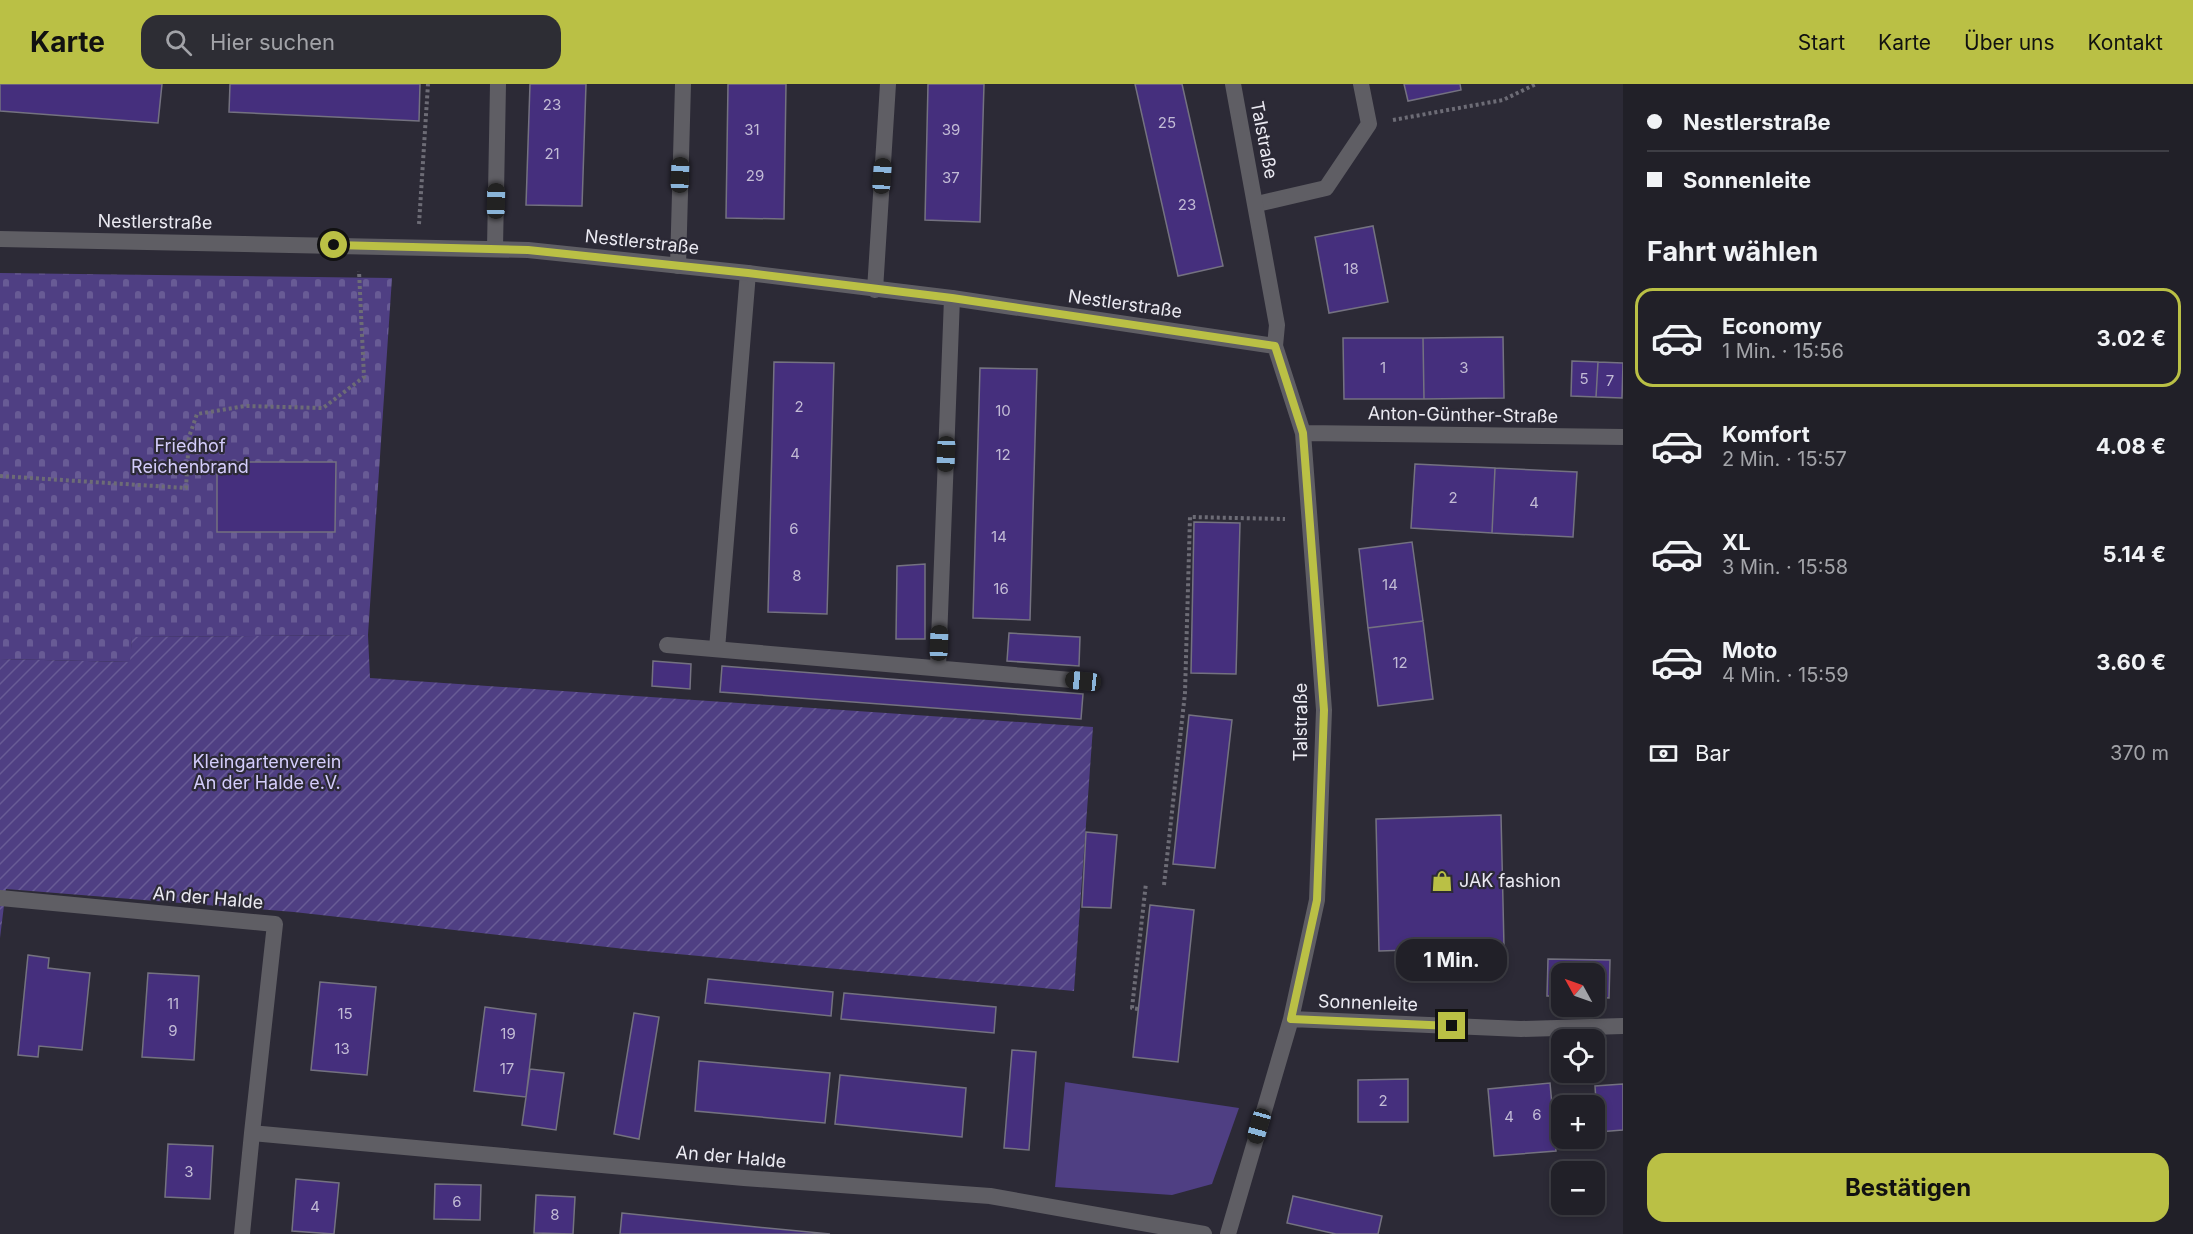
<!DOCTYPE html>
<html lang="de">
<meta charset="utf-8">
<style>
body{margin:0;font-family:Inter,sans-serif;background:#2d2d34;color:#f1f3f6;height:100vh;display:flex;flex-direction:column;font-size:22px;white-space:nowrap}
*{box-sizing:border-box;margin:0}
p{font-size:20px;color:#a2a3a8}
.icon{flex:none;width:33px;height:33px;fill:none;stroke:currentColor;stroke-width:2;stroke-linecap:round;stroke-linejoin:round}
.map{position:relative;flex:1;overflow:hidden}
.sheet{display:flex;flex-direction:column;background:#212028;width:570px}
.sheet>*{flex:none}
.top-card{display:grid;align-content:center;height:132px;padding:0 24px;background:#212028}
.needle{width:39px;rotate:310deg}
.controls{position:absolute;left:1551px;top:879px;display:grid;gap:12px}
.controls a{display:grid;place-items:center;width:54px;height:54px;border-radius:12px;background:#212028;box-shadow:0 3px 9px #0003,0 0 0 2px #3e3e45;font-size:30px}
.end{position:absolute;width:27px;height:27px;margin:-14px;border:8px solid #bac045;background:#111;box-shadow:0 0 0 3px #111}
.from{border-radius:50%}
.bubble{position:absolute;height:42px;border-radius:18px;background:#212028;box-shadow:0 3px 9px #0003,0 0 0 2px #3e3e45;font-size:20px;font-weight:700;line-height:42px;text-align:center}
.car{position:absolute;width:18px;height:36px;margin:-18px -9px;border-radius:8px;box-shadow:0 0 4px 2px #0007;background:linear-gradient(#222 24%,#8ab4d8 0 40%,#222 0 76%,#8ab4d8 0 86%,#222 0)}
.top-card b{display:flex;align-items:center;gap:21px;height:57px;font-size:22px}
.top-card b+b{border-top:2px solid #3e3e45}
.top-card i{width:15px;height:15px;background:#f1f3f6}
ul{padding:0;list-style:none}
li{display:flex;align-items:center;gap:18px;height:99px;margin:0 12px 9px;padding:0 12px;border:3px solid transparent;border-radius:18px}
li div{flex:1}
li b{display:block;font-size:22px}
li em{font-style:normal;font-weight:700}
li.active{border-color:#bac045}
li>.icon{width:54px;height:54px;stroke-width:1.5}
h2{padding:0 24px;font-size:27px;line-height:72px}
.pay{display:flex;align-items:center;gap:15px;height:66px;padding:0 24px;font-size:22px}
.pay p{margin-inline-start:auto}
.primary-button{display:flex;gap:12px;margin-top:auto;padding:12px 24px}
.primary-button a{flex:1;height:69px;border-radius:18px;background:#bac045;color:#111;font-size:24px;font-weight:700;line-height:69px;text-align:center}
header{display:flex;align-items:center;gap:36px;box-sizing:border-box;height:84px;padding:0 30px;background:#bac045;color:#111}
header strong{font-size:28px}
nav{display:flex;gap:33px;margin-inline-start:auto;font-size:21px}
.search{width:420px;height:54px;background:#2d2d34;display:flex;align-items:center;gap:15px;box-sizing:border-box;padding:0 21px;border-radius:18px;color:#a2a3a8;font-size:22px}
main{display:flex;flex:1;min-height:0}
.map>svg:first-child{display:block}
.cemetery{fill:url(#cemetery-stones)}
.park{fill:#4f3f83}
.garden{fill:url(#garden-furrows)}
.building{fill:#452f7d;stroke:#747280;stroke-width:1.5}
.lines{fill:none;stroke-linecap:round;stroke-linejoin:round}
.path{stroke:#6d6c76;stroke-width:4;stroke-dasharray:3 3;stroke-linecap:butt}
.service{stroke:#5f5e64;stroke-width:16}
.minor{stroke:#5f5e64;stroke-width:16}
.route{stroke:#bac045;stroke-width:8}
.labels{text-anchor:middle;stroke-width:4.5;stroke-linejoin:round;paint-order:stroke}
.number-label{font-size:15px;fill:#c2bbd5}
.street-label{font-size:18px;fill:#ebeaf2;stroke:#2c2a36}
.park-label{font-size:18px;fill:#d4cdfb;stroke:#2c2a36}
.poi-label{font-size:18px;fill:#ebeaf2;stroke:#2c2a36;text-anchor:start}
</style>
<header>
<strong>Karte</strong>
<div class="search"><svg class="icon" aria-label="search" viewBox="0 0 24 24"><circle cx="10" cy="10" r="6"/><path d="M15 15l6 6"/></svg>Hier suchen</div>
<nav><a>Start</a><a>Karte</a><a>Über uns</a><a>Kontakt</a></nav>
</header>
<main>
<div class="map">
<svg width="1623" height="1150" viewBox="0 0 1623 1150">
<defs>
<pattern id="cemetery-stones" width="16" height="16" patternUnits="userSpaceOnUse" patternTransform="scale(1.5)"><rect width="16" height="16" fill="#4f3f83"/><path d="M2 7V4a2 2 0 0 1 4 0v3zM10 15v-3a2 2 0 0 1 4 0v3z" fill="#685b95"/></pattern>
<pattern id="garden-furrows" width="10" height="10" patternUnits="userSpaceOnUse" patternTransform="scale(1.5)"><rect width="10" height="10" fill="#4f3f83"/><path d="M-1 1l2-2M0 10L10 0M9 11l2-2" fill="none" stroke="#685b95"/></pattern>
</defs>
<rect width="100%" height="100%" fill="#2c2a36"/>
<!-- cemetery -->
<path class="cemetery" d="M0 189 392 194 368 551 132 553 131 578 0 575Z"/>
<!-- park -->
<path class="park" d="M1065 998 1239 1024 1212 1100 1172 1111 1055 1103Z"/>
<!-- garden -->
<path class="garden" d="M368 551 370 594 1093 643 1074 907 634 866 294 828 6 805 0 854V575L130 578 132 553Z"/>
<!-- building -->
<path class="building" d="M0 0H162L158 39 0 27Z
M230 0H420L419 37 229 28Z
M530 0H586L582 122 526 121Z
M728 0H786L784 135 726 134Z
M928 0H984L980 138 925 136Z
M1135 0H1182L1223 182 1178 192Z
M1404 0H1460L1461 6 1408 17Z
M1373 142 1388 218 1329 229 1315 153Z
M1503 253 1504 314 1424 315 1423 254Z
M1343 254H1423L1424 315H1344Z
M1572 277 1598 278 1596 313 1571 312Z
M774 278 834 279 827 530 768 528Z
M1598 278 1623 279 1622 314 1596 313Z
M980 284 1037 285 1030 536 973 534Z
M217 378H336L335 448H217Z
M1415 380 1495 384 1492 449 1411 444Z
M1495 384 1577 388 1573 453 1492 449Z
M1194 438 1240 439 1236 590 1191 589Z
M1412 458 1423 537 1368 544 1359 465Z
M925 480V555H896L897 482Z
M1423 537 1433 615 1378 622 1368 544Z
M1009 549 1080 553 1079 582 1007 577Z
M653 577 691 580 690 605 652 602Z
M722 582 1083 610 1081 635 720 608Z
M1189 631 1232 636 1215 784 1173 780Z
M1501 731 1504 863 1379 867 1376 735Z
M1086 748 1117 751 1111 824 1082 823Z
M1150 821 1194 826 1178 978 1133 973Z
M28 871 49 874 48 884 90 889 82 966 39 962 38 973 18 971Z
M1548 875 1610 876 1609 914 1594 913V890H1562V912H1547Z
M148 889 199 892 194 976 142 973Z
M708 895 833 908 831 932 705 919Z
M320 898 376 903 367 991 311 986Z
M844 909 996 923 994 949 841 935Z
M485 923 536 930 526 1013 474 1007Z
M634 929 659 933 639 1055 614 1050Z
M1012 966 1036 968 1029 1066 1004 1064Z
M699 977 830 989 825 1039 695 1027Z
M530 985 564 989 556 1046 522 1041Z
M840 991 966 1004 962 1053 835 1040Z
M1408 995V1038H1358V996Z
M1550 999 1556 1067 1494 1072 1488 1005Z
M1623 1000V1046L1598 1048 1595 1002Z
M168 1060 213 1062 210 1115 165 1113Z
M296 1095 339 1099 334 1150 292 1147Z
M435 1100 481 1101 480 1136 434 1135Z
M536 1111 575 1113 573 1150 534 1149Z
M1293 1112 1382 1132 1378 1150H1336L1287 1139Z
M622 1129 747 1142 830 1150H620Z"/>
<g class="lines">
<!-- path -->
<path class="path" d="M1393 36 1503 16 1536 0
M419 140 428 0
M0 392 186 404 189 353 197 330 245 322 323 324 364 293 359 187
M1164 801 1185 609 1190 433 1285 435
M1138 925 1132 924 1146 799"/>
<!-- service -->
<path class="service" d="M1257 120 1326 104 1369 40 1361 0
M495 164 498 0
M678 182 683 0
M875 206 888 0
M667 561 1083 597
M717 565 748 189
M938 583 952 214"/>
<!-- minor -->
<path class="minor" d="M0 155 528 166 748 189 952 214 1275 262
M1303 349 1623 353
M0 814 275 840 252 1049
M1291 935 1521 945 1623 942
M242 1150 252 1049 744 1094 990 1112 1204 1150
M1228 1150 1291 935 1317 816 1324 626 1303 349 1275 262 1277 241 1233 0"/>
</g>
<g class="lines">
<!-- route -->
<path class="route" d="M334 161 528 166 748 189 952 214 1275 262 1303 349 1324 626 1317 816 1291 935 1452 942"/>
</g>
<!-- icons -->
<defs>
<symbol id="shop-bare" viewBox="-9 -9 18 18"><path d="M-5-2.5h2.3a2.7 3.5 0 0 1 5.4 0H5L5.5 6h-11ZM-1.5-2.5h3a1.5 2.3 0 0 0-3 0Z" fill="#bac045" stroke="#2c2a36" stroke-width="2.5" paint-order="stroke"/></symbol>
</defs>
<g fill-rule="evenodd">
<use href="#shop-bare" x="1427" y="782" width="30" height="30"/>
</g>
<g class="labels">
<!-- number labels -->
<g class="number-label">
<text x="552" y="26">23</text>
<text x="1167" y="44">25</text>
<text x="752" y="51">31</text>
<text x="951" y="51">39</text>
<text x="552" y="75">21</text>
<text x="755" y="97">29</text>
<text x="951" y="99">37</text>
<text x="1187" y="126">23</text>
<text x="1351" y="190">18</text>
<text x="1383" y="289">1</text>
<text x="1464" y="289">3</text>
<text x="1584" y="300">5</text>
<text x="1610" y="302">7</text>
<text x="799" y="328">2</text>
<text x="1003" y="332">10</text>
<text x="795" y="375">4</text>
<text x="1003" y="376">12</text>
<text x="1453" y="419">2</text>
<text x="1534" y="424">4</text>
<text x="794" y="450">6</text>
<text x="999" y="458">14</text>
<text x="797" y="497">8</text>
<text x="1390" y="506">14</text>
<text x="1001" y="510">16</text>
<text x="1400" y="584">12</text>
<text x="173" y="925">11</text>
<text x="345" y="935">15</text>
<text x="173" y="952">9</text>
<text x="508" y="955">19</text>
<text x="342" y="970">13</text>
<text x="507" y="990">17</text>
<text x="1383" y="1022">2</text>
<text x="1537" y="1036">6</text>
<text x="1509" y="1038">4</text>
<text x="189" y="1093">3</text>
<text x="457" y="1123">6</text>
<text x="315" y="1128">4</text>
<text x="555" y="1136">8</text>
</g>
<!-- street labels -->
<g class="street-label">
<text transform="translate(1264 56) rotate(79)" y="6">Talstraße</text>
<text transform="translate(155 138) rotate(1)" y="6">Nestlerstraße</text>
<text transform="translate(642 158) rotate(6)" y="6">Nestlerstraße</text>
<text transform="translate(1125 220) rotate(8)" y="6">Nestlerstraße</text>
<text transform="translate(1463 331) rotate(1)" y="6">Anton-Günther-Straße</text>
<text transform="translate(1301 638) rotate(-90)" y="6">Talstraße</text>
<text transform="translate(208 814) rotate(5)" y="6">An der Halde</text>
<text transform="translate(1368 919) rotate(2)" y="6">Sonnenleite</text>
<text transform="translate(731 1073) rotate(5)" y="6">An der Halde</text>
</g>
<!-- park labels -->
<g class="park-label">
<text x="190" y="368">Friedhof<tspan x="190" dy="21">Reichenbrand</tspan></text>
<text x="267" y="684">Kleingartenverein<tspan x="267" dy="21">An der Halde e.V.</tspan></text>
</g>
<!-- poi labels -->
<g class="poi-label">
<text x="1459" y="803">JAK fashion</text>
</g>
</g>
</svg>
<div class="controls">
<a><svg class="needle" viewBox="-14 -14 28 28"><path d="M0-13l5 13h-10z" fill="#e53935"/><path d="M0 13l5-13h-10z" fill="#a2a3a8"/></svg></a>
<a><svg class="icon" aria-label="locate" viewBox="0 0 24 24"><circle cx="12" cy="12" r="6"/><path d="M12 2v4M12 18v4M2 12h4M18 12h4"/></svg></a>
<a>+</a>
<a>−</a>
</div>
<i class="end from" style="left:334px;top:161px"></i>
<i class="end" style="left:1452px;top:942px"></i>
<div class="bubble" style="left:1396px;top:855px;width:111px">1 Min.</div>
<i class="car" style="left:680px;top:91px;rotate:2deg"></i>
<i class="car" style="left:882px;top:92px;rotate:4deg"></i>
<i class="car" style="left:496px;top:117px;rotate:1deg"></i>
<i class="car" style="left:946px;top:370px;rotate:182deg"></i>
<i class="car" style="left:939px;top:559px;rotate:2deg"></i>
<i class="car" style="left:1083px;top:597px;rotate:276deg"></i>
<i class="car" style="left:1259px;top:1042px;rotate:196deg"></i>
</div>
<section class="sheet">
<div class="top-card">
<b><i class="from"></i>Nestlerstraße</b>
<b><i></i>Sonnenleite</b>
</div>
<h2>Fahrt wählen</h2>
<ul>
<li class="active"><svg class="icon" aria-label="car" viewBox="0 0 24 24"><path d="M5 17H2v-5l4-1 3-4h7l3 4 3 1v5h-3M9 17h6M6 11h13"/><circle cx="7" cy="17" r="2"/><circle cx="17" cy="17" r="2"/></svg><div><b>Economy</b><p>1 Min. · 15:56</p></div><em>3.02 €</em></li>
<li><svg class="icon" aria-label="car" viewBox="0 0 24 24"><path d="M5 17H2v-5l4-1 3-4h7l3 4 3 1v5h-3M9 17h6M6 11h13"/><circle cx="7" cy="17" r="2"/><circle cx="17" cy="17" r="2"/></svg><div><b>Komfort</b><p>2 Min. · 15:57</p></div><em>4.08 €</em></li>
<li><svg class="icon" aria-label="car" viewBox="0 0 24 24"><path d="M5 17H2v-5l4-1 3-4h7l3 4 3 1v5h-3M9 17h6M6 11h13"/><circle cx="7" cy="17" r="2"/><circle cx="17" cy="17" r="2"/></svg><div><b>XL</b><p>3 Min. · 15:58</p></div><em>5.14 €</em></li>
<li><svg class="icon" aria-label="car" viewBox="0 0 24 24"><path d="M5 17H2v-5l4-1 3-4h7l3 4 3 1v5h-3M9 17h6M6 11h13"/><circle cx="7" cy="17" r="2"/><circle cx="17" cy="17" r="2"/></svg><div><b>Moto</b><p>4 Min. · 15:59</p></div><em>3.60 €</em></li>
</ul>
<div class="pay"><svg class="icon" aria-label="cash" viewBox="0 0 24 24"><path d="M3 7h18v10H3z"/><circle cx="12" cy="12" r="2"/></svg>Bar<p>370 m</p></div>
<div class="primary-button"><a>Bestätigen</a></div>
</section>
</main>
